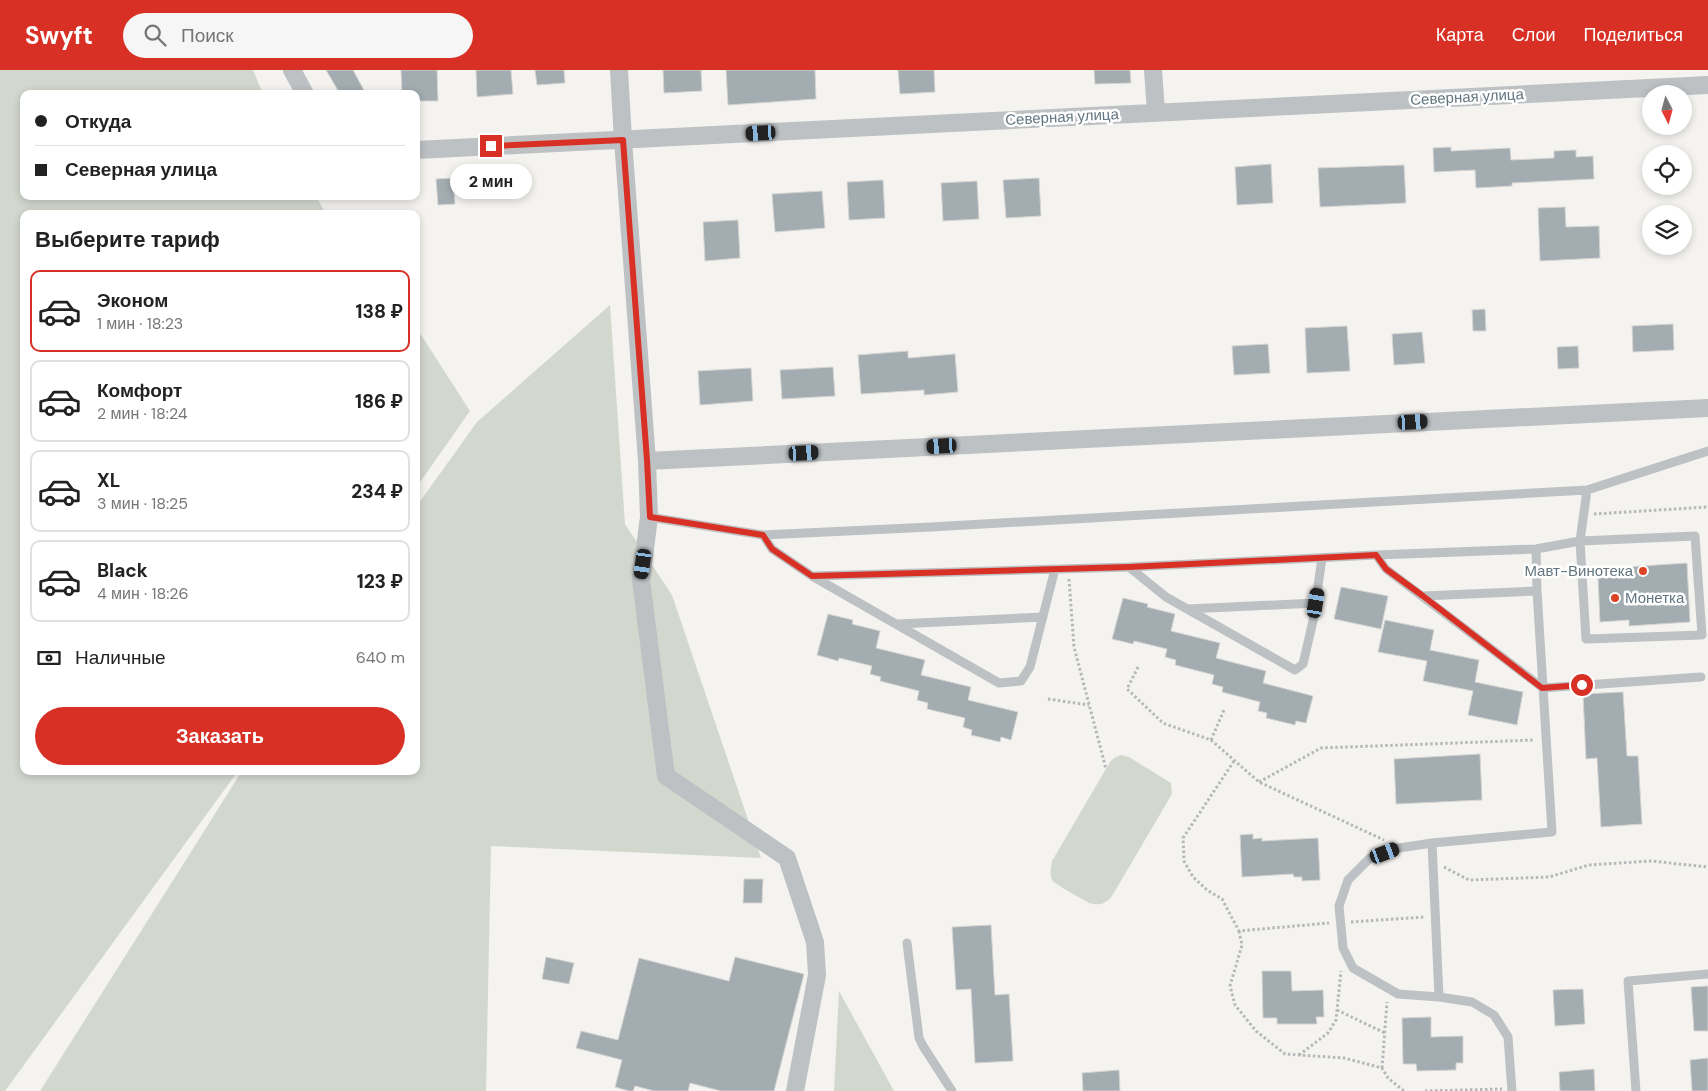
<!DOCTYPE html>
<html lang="ru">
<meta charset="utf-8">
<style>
body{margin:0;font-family:"DM Sans",sans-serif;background:#f6f6f6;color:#222;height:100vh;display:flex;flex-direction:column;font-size:19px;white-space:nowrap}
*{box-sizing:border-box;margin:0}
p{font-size:16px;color:#767676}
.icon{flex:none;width:28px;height:28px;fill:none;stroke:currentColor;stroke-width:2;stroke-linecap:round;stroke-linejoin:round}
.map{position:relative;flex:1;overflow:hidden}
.details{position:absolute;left:20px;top:140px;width:400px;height:565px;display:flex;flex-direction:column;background:#fff;border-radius:10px;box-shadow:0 2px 8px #0003}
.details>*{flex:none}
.hud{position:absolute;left:20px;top:20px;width:400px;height:110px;border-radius:10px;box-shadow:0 2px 8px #0003;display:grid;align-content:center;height:110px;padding:0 15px;background:#fff}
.needle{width:32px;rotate:174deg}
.buttons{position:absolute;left:1642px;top:15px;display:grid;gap:10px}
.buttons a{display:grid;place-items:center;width:50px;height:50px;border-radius:50%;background:#fff;box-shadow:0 2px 8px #0003;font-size:25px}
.end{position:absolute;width:22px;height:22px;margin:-11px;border:6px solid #d93025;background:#fff;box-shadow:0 0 0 2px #fff}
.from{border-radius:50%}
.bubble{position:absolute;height:35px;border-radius:18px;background:#fff;box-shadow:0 2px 8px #0003;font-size:16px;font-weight:800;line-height:35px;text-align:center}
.car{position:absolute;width:15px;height:30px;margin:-15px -8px;border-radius:6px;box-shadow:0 0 4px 1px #0007;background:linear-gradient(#222 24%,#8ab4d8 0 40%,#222 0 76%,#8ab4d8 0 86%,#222 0)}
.hud b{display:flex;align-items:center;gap:18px;height:48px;font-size:19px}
.hud b+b{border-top:1px solid #e0e0e0}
.hud i{width:12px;height:12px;background:#222}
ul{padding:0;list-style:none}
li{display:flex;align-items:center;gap:15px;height:82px;margin:0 10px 8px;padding:0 5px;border:2px solid #e0e0e0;border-radius:10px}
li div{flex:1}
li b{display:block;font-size:19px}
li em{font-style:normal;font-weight:800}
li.selected{border-color:#d93025}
li>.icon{width:45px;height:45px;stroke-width:1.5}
h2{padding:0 15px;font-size:22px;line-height:60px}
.pay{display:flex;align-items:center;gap:12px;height:55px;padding:0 15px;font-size:19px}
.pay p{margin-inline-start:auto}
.button{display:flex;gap:10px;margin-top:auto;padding:10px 15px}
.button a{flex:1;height:58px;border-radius:30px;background:#d93025;color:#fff;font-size:20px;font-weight:800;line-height:58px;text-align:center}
header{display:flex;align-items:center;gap:30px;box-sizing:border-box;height:70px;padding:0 25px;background:#d93025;color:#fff}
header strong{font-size:24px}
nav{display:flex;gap:28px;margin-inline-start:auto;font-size:18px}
.search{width:350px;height:45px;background:#f6f6f6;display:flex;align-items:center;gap:12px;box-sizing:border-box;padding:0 18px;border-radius:28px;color:#767676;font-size:19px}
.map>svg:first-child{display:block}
.green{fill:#d3d8cf}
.building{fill:#a3acb1;stroke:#d5d5d2}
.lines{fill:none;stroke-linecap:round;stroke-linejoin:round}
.path{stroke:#b5b8ba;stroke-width:3;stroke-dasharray:2.5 2.5;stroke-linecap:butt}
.service{stroke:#bdc1c4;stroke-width:9}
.minor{stroke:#bdc1c4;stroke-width:18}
.route{stroke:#d93025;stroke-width:6}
.poi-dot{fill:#dd4326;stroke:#fff;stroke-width:2}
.labels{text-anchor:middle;stroke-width:5;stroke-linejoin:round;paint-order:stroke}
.street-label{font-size:15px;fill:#637580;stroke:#fff}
.poi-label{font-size:15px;fill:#637580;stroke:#fff;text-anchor:end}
</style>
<header>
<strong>Swyft</strong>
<div class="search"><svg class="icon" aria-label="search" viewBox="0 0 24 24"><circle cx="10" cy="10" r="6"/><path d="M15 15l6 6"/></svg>Поиск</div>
<nav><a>Карта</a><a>Слои</a><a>Поделиться</a></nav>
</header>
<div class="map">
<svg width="1708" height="1021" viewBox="0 0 1708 1021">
<rect width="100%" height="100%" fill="#f4f3ef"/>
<!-- green -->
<path class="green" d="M0 0H253L263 24H24V126H316L326 144H24V701H238L5 1021H0Z
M610 235 625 454 672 525 761 788 491 776 486 1021H40L242 701H416V437L477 352Z
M416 257 470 341 416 418Z
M1121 685 1129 687 1171 713 1172 724 1112 826C1106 834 1099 836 1089 833 1081 828 1059 817 1053 811 1049 806 1051 797 1052 791L1110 692 1114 688Z
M839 921 894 1021H834Z"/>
<!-- building -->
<path class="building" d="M326 0H353L366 24H340Z
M401 0H437L438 31H416V24H402Z
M476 0H511L513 24 477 27Z
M535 0H564L565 13 537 15Z
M663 0H701L702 21 664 23Z
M726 0H815L816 29 728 35Z
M898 0H934L935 22 900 24Z
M1094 0H1130L1131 13 1095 14Z
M1451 77V81L1510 78 1511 90 1554 88V81L1576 80V87L1593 86 1594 109 1512 113V116L1476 118 1475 100 1434 102 1433 78Z
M1271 94 1273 133 1237 135 1235 97Z
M1404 95 1406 133 1320 137 1318 98Z
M453 108 455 134 438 135 436 109Z
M1039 108 1041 146 1006 148 1003 110Z
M883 110 885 148 849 150 847 112Z
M977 111 979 149 943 151 941 113Z
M822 121 825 158 775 162 772 124Z
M1565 137 1566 157 1599 156 1600 188 1540 191 1538 138Z
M738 150 740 188 705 191 703 152Z
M1485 239 1486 261H1473L1472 240Z
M1673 254 1674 280 1633 282 1632 256Z
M1347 256 1350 301 1307 303 1305 258Z
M1422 262 1425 293 1394 295 1392 264Z
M1268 274 1270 303 1234 305 1232 276Z
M1578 276 1579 298 1558 299 1557 277Z
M908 281V288L955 284 958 322 924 325V320L861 324 858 285Z
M833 297 835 326 782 329 780 300Z
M751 298 753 331 700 335 698 301Z
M1687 493 1690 552 1629 556V550L1600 552 1598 508 1627 506 1626 497Z
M1341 517 1388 526 1381 559 1334 549Z
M1123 528 1148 534 1147 537 1175 544 1171 561 1220 573 1216 588 1266 601 1263 613 1313 626 1306 653 1296 651 1295 655 1266 648 1267 643 1258 641 1260 632 1222 622 1223 617 1212 614 1214 605 1175 595 1176 590 1165 587 1167 579 1134 571 1133 574 1112 569Z
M828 544 853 550 852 554 880 561 876 578 925 590 921 605 971 617 968 630 1018 642 1011 670 1001 667 1000 672 971 665 972 660 963 657 965 648 927 639 928 633 917 630 919 621 880 611 881 607 870 604 872 596 839 588 838 591 817 585Z
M1385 550 1434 560 1430 580 1479 590 1475 612 1523 622 1517 655 1468 645 1473 621 1423 611 1427 591 1378 582Z
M1623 622 1627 686H1638L1642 754 1601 757 1597 688 1586 689 1583 624Z
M1480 684 1482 730 1396 734 1394 689Z
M1253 764V769L1262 768V771L1318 768 1320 810 1302 811V807H1294L1293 804 1242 807 1240 765Z
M744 809H763L762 833H743Z
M991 855 995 925 1009 924 1013 991 975 993 971 919 956 920 952 857Z
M546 887 574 893 569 914 542 909Z
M735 887 804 904 774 1021H721L690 1013 688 1021H654L635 1016 633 1021H629L615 1017 622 990 576 978 581 961 618 970 639 888 729 911Z
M1262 901H1291L1292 921 1323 920 1324 947H1316L1317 954H1277V948H1263Z
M1708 916V961H1694L1691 917Z
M1583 919 1585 954 1555 956 1553 920Z
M1431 947V967L1463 966V993H1456V1000L1417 1001 1416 994H1403L1402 948Z
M1708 988V1021H1692L1690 990Z
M1594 999 1595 1021H1560L1559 1002Z
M1119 1000 1120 1021H1083L1082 1003Z"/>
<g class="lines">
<!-- path -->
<path class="path" d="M1594 444 1708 437
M1069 509 1074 577 1106 699
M1138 597 1127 619 1163 653 1211 670 1224 640
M1048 629 1089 635
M1211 670 1259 712 1384 770
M1234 691 1183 768 1184 791 1193 807 1207 820 1222 829 1239 861 1329 853
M1259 712 1321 678 1535 670
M1444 797 1469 810 1549 807 1589 795 1651 791 1708 797
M1351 852 1424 847
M1239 861 1242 875 1230 916 1235 935 1256 961 1285 984 1344 988 1382 998 1388 1008 1404 1021
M1337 940 1385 963
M1299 985 1328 963 1336 950 1341 901
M1382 998 1387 932
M1425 1021 1502 1019"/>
<!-- service -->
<path class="service" d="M649 447 763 465 931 457 1587 420
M763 465 772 479 812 506 999 613 1021 611 1030 597 1055 499
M1129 497 1166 527 1295 600 1303 594 1313 551 1322 488
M812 506 1129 497 1376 485
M1423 526 1537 521
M1188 539 1316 533
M898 554 1043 547
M1701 607 1543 618 1386 499 1376 485 1536 479 1580 471 1586 569 1702 565 1695 466 1580 471 1587 420 1708 381
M1432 773 1439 927
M907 873 919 968 923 976 952 1021
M1512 1021 1508 967 1494 945 1472 932 1439 927 1398 924 1353 898 1343 878 1339 836 1348 810 1370 788 1399 778 1432 773 1552 762 1537 521 1536 479
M1636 1021 1628 911 1708 904"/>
<!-- minor -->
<path class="minor" d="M292 0 305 24
M619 0 623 70 647 391 649 447 641 510 666 706 787 788 815 872 817 905 795 1021
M1153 0 1156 42
M416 80 1708 15
M647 391 1708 338"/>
</g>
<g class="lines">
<!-- route -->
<path class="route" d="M491 76 623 70 647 390 650 447 763 465 772 479 812 506 1129 497 1376 485 1386 499 1423 526 1542 618 1582 615"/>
</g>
<!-- markers -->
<g class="poi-dot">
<circle cx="1643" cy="501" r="5"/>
<circle cx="1615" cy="528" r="5"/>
</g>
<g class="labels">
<!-- street labels -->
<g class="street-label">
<text transform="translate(1467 27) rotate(-3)" y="5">Северная улица</text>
<text transform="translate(1062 47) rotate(-3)" y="5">Северная улица</text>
</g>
<!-- poi labels -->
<g class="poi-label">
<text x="1633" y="506">Мавт-Винотека</text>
<text x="1625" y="533" text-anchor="start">Монетка</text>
</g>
</g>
</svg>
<div class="buttons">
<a><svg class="needle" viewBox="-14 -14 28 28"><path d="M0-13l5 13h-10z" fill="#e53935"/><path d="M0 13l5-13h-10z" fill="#767676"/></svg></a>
<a><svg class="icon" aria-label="locate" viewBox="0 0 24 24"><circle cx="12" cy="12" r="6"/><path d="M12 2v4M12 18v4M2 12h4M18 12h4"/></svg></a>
<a><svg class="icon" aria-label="layers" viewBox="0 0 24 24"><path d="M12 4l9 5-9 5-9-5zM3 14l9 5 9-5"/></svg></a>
</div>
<i class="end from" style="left:1582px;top:615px"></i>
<i class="end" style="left:491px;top:76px"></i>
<div class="bubble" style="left:450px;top:94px;width:82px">2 мин</div>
<i class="car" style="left:761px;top:63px;rotate:267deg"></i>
<i class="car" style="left:1413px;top:352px;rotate:87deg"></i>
<i class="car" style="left:942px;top:376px;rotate:267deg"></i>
<i class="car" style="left:804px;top:383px;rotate:87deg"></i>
<i class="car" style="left:643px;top:494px;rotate:188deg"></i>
<i class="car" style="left:1316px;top:533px;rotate:9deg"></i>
<i class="car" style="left:1385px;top:783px;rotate:69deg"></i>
<div class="hud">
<b><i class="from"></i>Откуда</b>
<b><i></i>Северная улица</b>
</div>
<section class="details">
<h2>Выберите тариф</h2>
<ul>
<li class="selected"><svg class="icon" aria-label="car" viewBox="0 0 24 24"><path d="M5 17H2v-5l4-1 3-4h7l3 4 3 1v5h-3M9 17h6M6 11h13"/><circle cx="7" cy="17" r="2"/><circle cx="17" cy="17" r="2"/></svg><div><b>Эконом</b><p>1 мин · 18:23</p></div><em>138 ₽</em></li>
<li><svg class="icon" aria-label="car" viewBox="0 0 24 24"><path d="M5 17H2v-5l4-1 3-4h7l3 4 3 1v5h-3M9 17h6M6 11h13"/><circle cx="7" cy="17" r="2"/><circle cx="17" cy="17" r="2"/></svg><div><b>Комфорт</b><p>2 мин · 18:24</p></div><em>186 ₽</em></li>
<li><svg class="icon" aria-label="car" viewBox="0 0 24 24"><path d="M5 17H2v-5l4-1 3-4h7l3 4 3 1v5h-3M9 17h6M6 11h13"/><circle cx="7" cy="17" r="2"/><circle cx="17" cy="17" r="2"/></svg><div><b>XL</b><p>3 мин · 18:25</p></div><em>234 ₽</em></li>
<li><svg class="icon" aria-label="car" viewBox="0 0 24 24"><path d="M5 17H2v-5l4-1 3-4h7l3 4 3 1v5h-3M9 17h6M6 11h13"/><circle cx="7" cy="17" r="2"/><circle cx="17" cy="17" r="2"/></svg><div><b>Black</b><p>4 мин · 18:26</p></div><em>123 ₽</em></li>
</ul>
<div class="pay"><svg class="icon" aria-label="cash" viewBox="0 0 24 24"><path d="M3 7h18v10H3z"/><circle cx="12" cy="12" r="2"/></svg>Наличные<p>640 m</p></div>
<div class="button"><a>Заказать</a></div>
</section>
</div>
